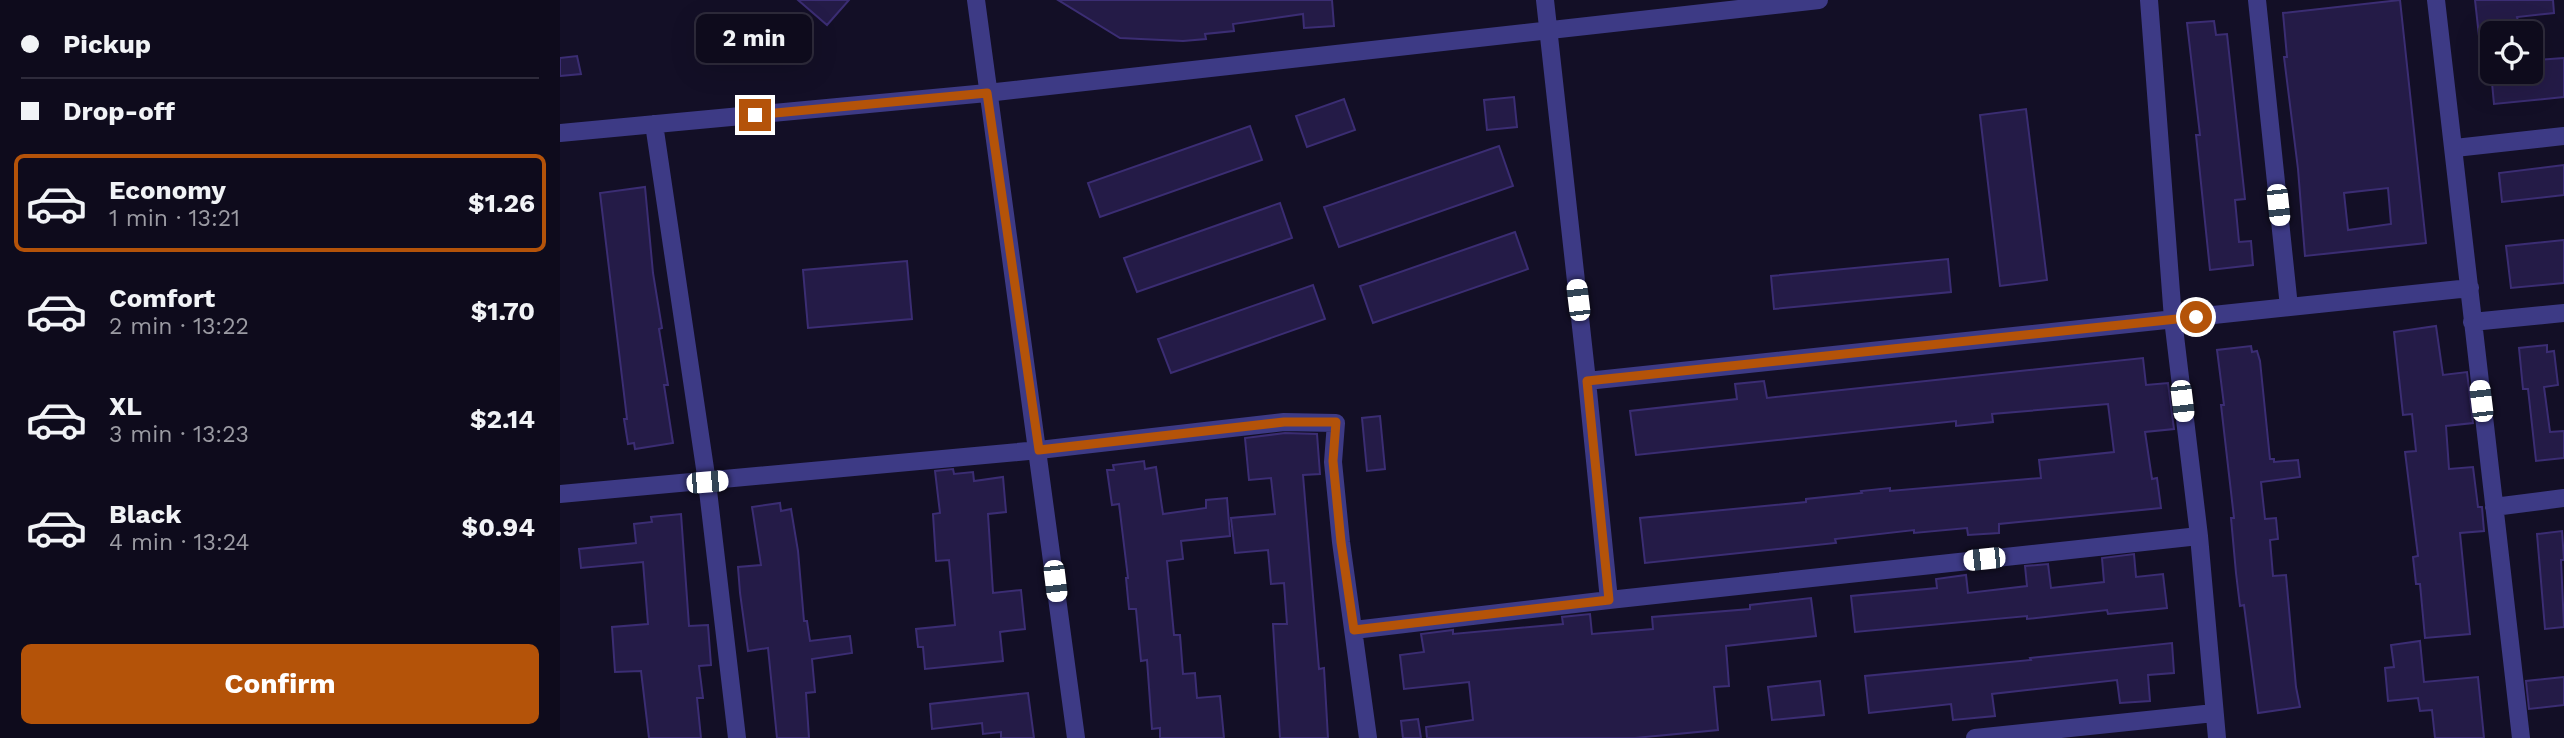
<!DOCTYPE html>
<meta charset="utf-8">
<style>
body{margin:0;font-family:"Work Sans",sans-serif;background:#1c1929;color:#f1f3f6;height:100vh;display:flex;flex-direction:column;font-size:26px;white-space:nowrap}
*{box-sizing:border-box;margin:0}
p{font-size:23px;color:#9b9ba3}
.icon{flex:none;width:38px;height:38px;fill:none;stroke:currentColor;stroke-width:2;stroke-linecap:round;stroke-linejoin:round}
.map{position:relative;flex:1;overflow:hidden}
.sheet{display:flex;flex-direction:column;background:#0e0b1c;width:560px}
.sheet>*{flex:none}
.banner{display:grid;align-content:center;height:154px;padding:0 21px;background:#0e0b1c}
.tools{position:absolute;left:1920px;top:21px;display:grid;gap:14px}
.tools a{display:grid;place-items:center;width:63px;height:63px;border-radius:10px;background:#0e0b1c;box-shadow:0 7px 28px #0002,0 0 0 2px #2e2b3b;font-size:35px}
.end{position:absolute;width:32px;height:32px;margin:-16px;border:9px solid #b45309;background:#fff;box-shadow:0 0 0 4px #fff}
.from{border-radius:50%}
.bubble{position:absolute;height:49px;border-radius:10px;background:#0e0b1c;box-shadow:0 7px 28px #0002,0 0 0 2px #2e2b3b;font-size:23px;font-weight:700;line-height:49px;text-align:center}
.car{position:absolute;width:21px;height:42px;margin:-21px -10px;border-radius:9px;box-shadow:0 0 5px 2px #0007;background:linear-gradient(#fff 24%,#345 0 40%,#fff 0 76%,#345 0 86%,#fff 0)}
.banner b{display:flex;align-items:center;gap:24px;height:66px;font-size:26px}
.banner b+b{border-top:2px solid #2e2b3b}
.banner i{width:18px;height:18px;background:#f1f3f6}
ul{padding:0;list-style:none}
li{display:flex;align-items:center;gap:21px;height:98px;margin:0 14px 10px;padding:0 7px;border:4px solid transparent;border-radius:10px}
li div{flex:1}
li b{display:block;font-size:26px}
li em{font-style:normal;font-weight:700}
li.selected{border-color:#b45309}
li>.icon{width:63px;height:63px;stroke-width:1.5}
.cta{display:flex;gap:14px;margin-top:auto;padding:14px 21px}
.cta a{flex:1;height:80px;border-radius:10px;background:#b45309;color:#fff;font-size:28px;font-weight:700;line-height:80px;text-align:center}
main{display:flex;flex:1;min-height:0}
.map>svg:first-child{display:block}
.building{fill:#241b47;stroke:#3b2d73;stroke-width:2;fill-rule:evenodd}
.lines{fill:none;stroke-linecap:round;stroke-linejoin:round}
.minor{stroke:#3d3a85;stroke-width:18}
.route{stroke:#b45309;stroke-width:9}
</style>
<main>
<section class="sheet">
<div class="banner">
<b><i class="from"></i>Pickup</b>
<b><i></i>Drop-off</b>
</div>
<ul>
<li class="selected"><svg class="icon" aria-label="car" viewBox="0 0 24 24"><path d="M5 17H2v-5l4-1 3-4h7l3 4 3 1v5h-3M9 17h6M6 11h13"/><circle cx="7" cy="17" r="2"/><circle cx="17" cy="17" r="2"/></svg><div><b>Economy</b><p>1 min · 13:21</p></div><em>$1.26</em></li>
<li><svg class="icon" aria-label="car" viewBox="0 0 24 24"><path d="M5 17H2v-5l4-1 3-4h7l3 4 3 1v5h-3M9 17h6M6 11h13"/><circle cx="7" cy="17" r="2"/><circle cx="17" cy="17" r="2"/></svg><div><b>Comfort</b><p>2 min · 13:22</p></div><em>$1.70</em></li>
<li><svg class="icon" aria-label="car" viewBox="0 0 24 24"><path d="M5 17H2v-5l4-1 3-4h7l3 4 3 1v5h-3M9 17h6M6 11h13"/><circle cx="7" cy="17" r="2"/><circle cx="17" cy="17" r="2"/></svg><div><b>XL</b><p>3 min · 13:23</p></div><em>$2.14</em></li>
<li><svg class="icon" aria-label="car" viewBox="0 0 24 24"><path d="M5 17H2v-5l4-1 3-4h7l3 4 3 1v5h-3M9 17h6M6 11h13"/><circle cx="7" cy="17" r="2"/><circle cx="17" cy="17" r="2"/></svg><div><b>Black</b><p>4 min · 13:24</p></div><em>$0.94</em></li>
</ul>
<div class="cta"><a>Confirm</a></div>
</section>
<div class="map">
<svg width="2004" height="738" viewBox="0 0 2004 738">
<rect width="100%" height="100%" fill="#130f26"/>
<!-- building -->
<path class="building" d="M238 0H289L267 25Z
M498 0H772L774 26 744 28 743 14 673 24 674 31 645 34 646 39 623 41 560 38Z
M1840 0 1866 243 1745 256 1738 169 1724 57H1727L1723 13ZM1828 188 1831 224 1788 230 1784 193Z
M1915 0H1993L1994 13 1957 17 1958 21 1939 23 1940 33 1919 36Z
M1654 21 1656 35 1667 34 1685 199 1675 200 1679 242 1691 241 1693 265 1650 270 1636 135H1640L1627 23Z
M17 56 21 74 0 76V58Z
M2004 58V97L1934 104 1931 72H1979L1978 60Z
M954 97 957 127 927 130 924 100Z
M784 99 795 130 747 147 736 116Z
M1466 109 1487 280 1440 286 1420 115Z
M690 126 702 160 540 217 528 183Z
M939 146 953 186 779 247 764 207Z
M2004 165V195L1942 202 1939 173Z
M85 187 93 273 102 328 99 329 108 385H104L113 443 75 449 74 443 68 444 64 419H67L40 193Z
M720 203 732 238 577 292 564 258Z
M955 232 968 269 813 323 800 286Z
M2004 240V283L1951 288 1946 246Z
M1388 259 1391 292 1214 309 1211 276Z
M347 261 352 319 248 328 243 270Z
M753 285 765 319 611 373 598 339Z
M1876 326 1883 375 1907 372 1913 423 1886 426 1889 469 1913 467 1918 507H1922L1924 531 1900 533 1910 634 1865 638 1860 584H1856L1853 557 1858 556 1845 452 1856 451 1852 414 1843 415 1834 332Z
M1987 345V352L1994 351 1998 385 1984 387 1990 432 2004 431V458L1976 461 1968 389H1963L1959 348Z
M1691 346 1692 352 1697 351 1700 361 1710 459H1714V462L1738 460 1740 477 1701 482 1705 519 1716 518 1718 539 1710 540 1713 576 1726 575 1736 687 1740 707 1698 713 1684 605 1680 606 1676 573 1671 518H1674L1661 405H1664L1657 350Z
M1583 358 1586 385 1608 383 1614 429 1585 432 1592 479 1597 478 1601 508 1439 524V533L1408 535 1407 528 1354 533V530L1275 539 1276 543 1085 563 1080 518 1246 502V499L1302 493 1301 491 1330 488V491L1481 478 1479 460 1554 452 1548 404 1432 414 1433 422 1396 426V421L1076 455 1070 411 1177 399 1175 384 1204 381 1207 398Z
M820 416 825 469 807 471 802 418Z
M725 433 757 434 760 474 743 475 759 669 764 668 768 738H720L713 624H727L724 583 711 584 708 550 675 553 671 518 715 514 711 478 689 480 685 438Z
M584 461 585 469 596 467 603 514 646 508V500L667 498 670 536 621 541 623 559 607 561 614 635H620L623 674 635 673 637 698 660 696 664 738H600V728L592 729 587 660 581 661 576 609H569L566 578H568L559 504 552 505 547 470H554L553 465Z
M393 469 394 474 413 472 414 481 443 477 446 512 428 514 433 593 461 590 465 629 440 632 443 661 365 669 363 647H358L356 629 395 625 389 560 376 561 373 514 380 513 375 471Z
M220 503 221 511 231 509 238 551 244 621H247L250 641 290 636 292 653 252 659 255 692 246 693 249 738H217L208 648 188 651 180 593 178 567 201 565 192 507Z
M121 514 129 626 148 625 151 665 139 666 143 698H137L141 738H89L81 671 55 672 52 627 88 624 83 562 21 568 19 549 76 543 74 524 92 522 91 517Z
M2002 531 2004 560H2001L2004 627 1985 629 1977 534Z
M1574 554 1576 577 1603 574 1607 608 1548 614 1547 610 1467 619V616L1295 632 1291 596 1377 588 1376 579 1406 575 1408 593 1467 586 1465 566 1488 564 1491 588 1544 582 1542 558Z
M1251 598 1256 636 1166 646 1169 686 1154 687 1158 730 1075 738H867L866 727 913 720 909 682 844 689 840 655 864 652 861 634 893 630V634L1003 624 1002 617 1030 614 1032 634 1093 629 1092 617 1190 609V605Z
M1860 641 1864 682 1918 677 1924 738H1875L1872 710 1860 711 1858 698 1828 701 1825 668 1834 667 1831 645Z
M1612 643 1614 673 1588 675 1590 701 1560 703 1557 680 1432 694 1435 716 1393 720 1391 704 1309 713 1305 676 1471 660 1470 658Z
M2004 677V705L1969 709 1966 681Z
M1260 681 1264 715 1212 720 1208 687Z
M468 693 474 738H441V732L423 734 422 723 372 729 370 704Z
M858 719 861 738H843L841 721Z"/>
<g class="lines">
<!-- minor -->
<path class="minor" d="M416 0 516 738
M985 0 1027 381 1049 600
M1589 0 1613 319 1639 536 1657 738
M1697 0 1729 307
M1876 0 1961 738
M94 124 147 482 177 738
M0 133 427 93 1259 0
M1895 148 2004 136
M1912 322 2004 313
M1027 381 1910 288
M0 494 479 450 724 422 776 423 773 462 781 542 808 738
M1934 507 2004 498
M794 630 1049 600 1639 536
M1415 738 1654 713"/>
</g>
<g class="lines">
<!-- route -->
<path class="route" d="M195 115 427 93 479 450 724 422H776L773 461 781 542 794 630 1049 600 1027 381 1636 317"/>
</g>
</svg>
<div class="tools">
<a><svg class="icon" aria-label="locate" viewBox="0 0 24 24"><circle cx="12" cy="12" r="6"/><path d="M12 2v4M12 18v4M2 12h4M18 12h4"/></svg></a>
</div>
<i class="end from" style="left:1636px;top:317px"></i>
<i class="end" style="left:195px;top:115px"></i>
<div class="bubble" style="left:136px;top:14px;width:116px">2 min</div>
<i class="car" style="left:1718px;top:205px;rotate:174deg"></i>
<i class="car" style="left:1018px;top:300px;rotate:353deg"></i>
<i class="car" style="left:1622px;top:401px;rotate:173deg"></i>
<i class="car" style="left:1921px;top:401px;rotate:353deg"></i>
<i class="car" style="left:147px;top:482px;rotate:85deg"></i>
<i class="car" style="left:1424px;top:559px;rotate:264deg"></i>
<i class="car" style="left:495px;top:581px;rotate:173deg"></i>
</div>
</main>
